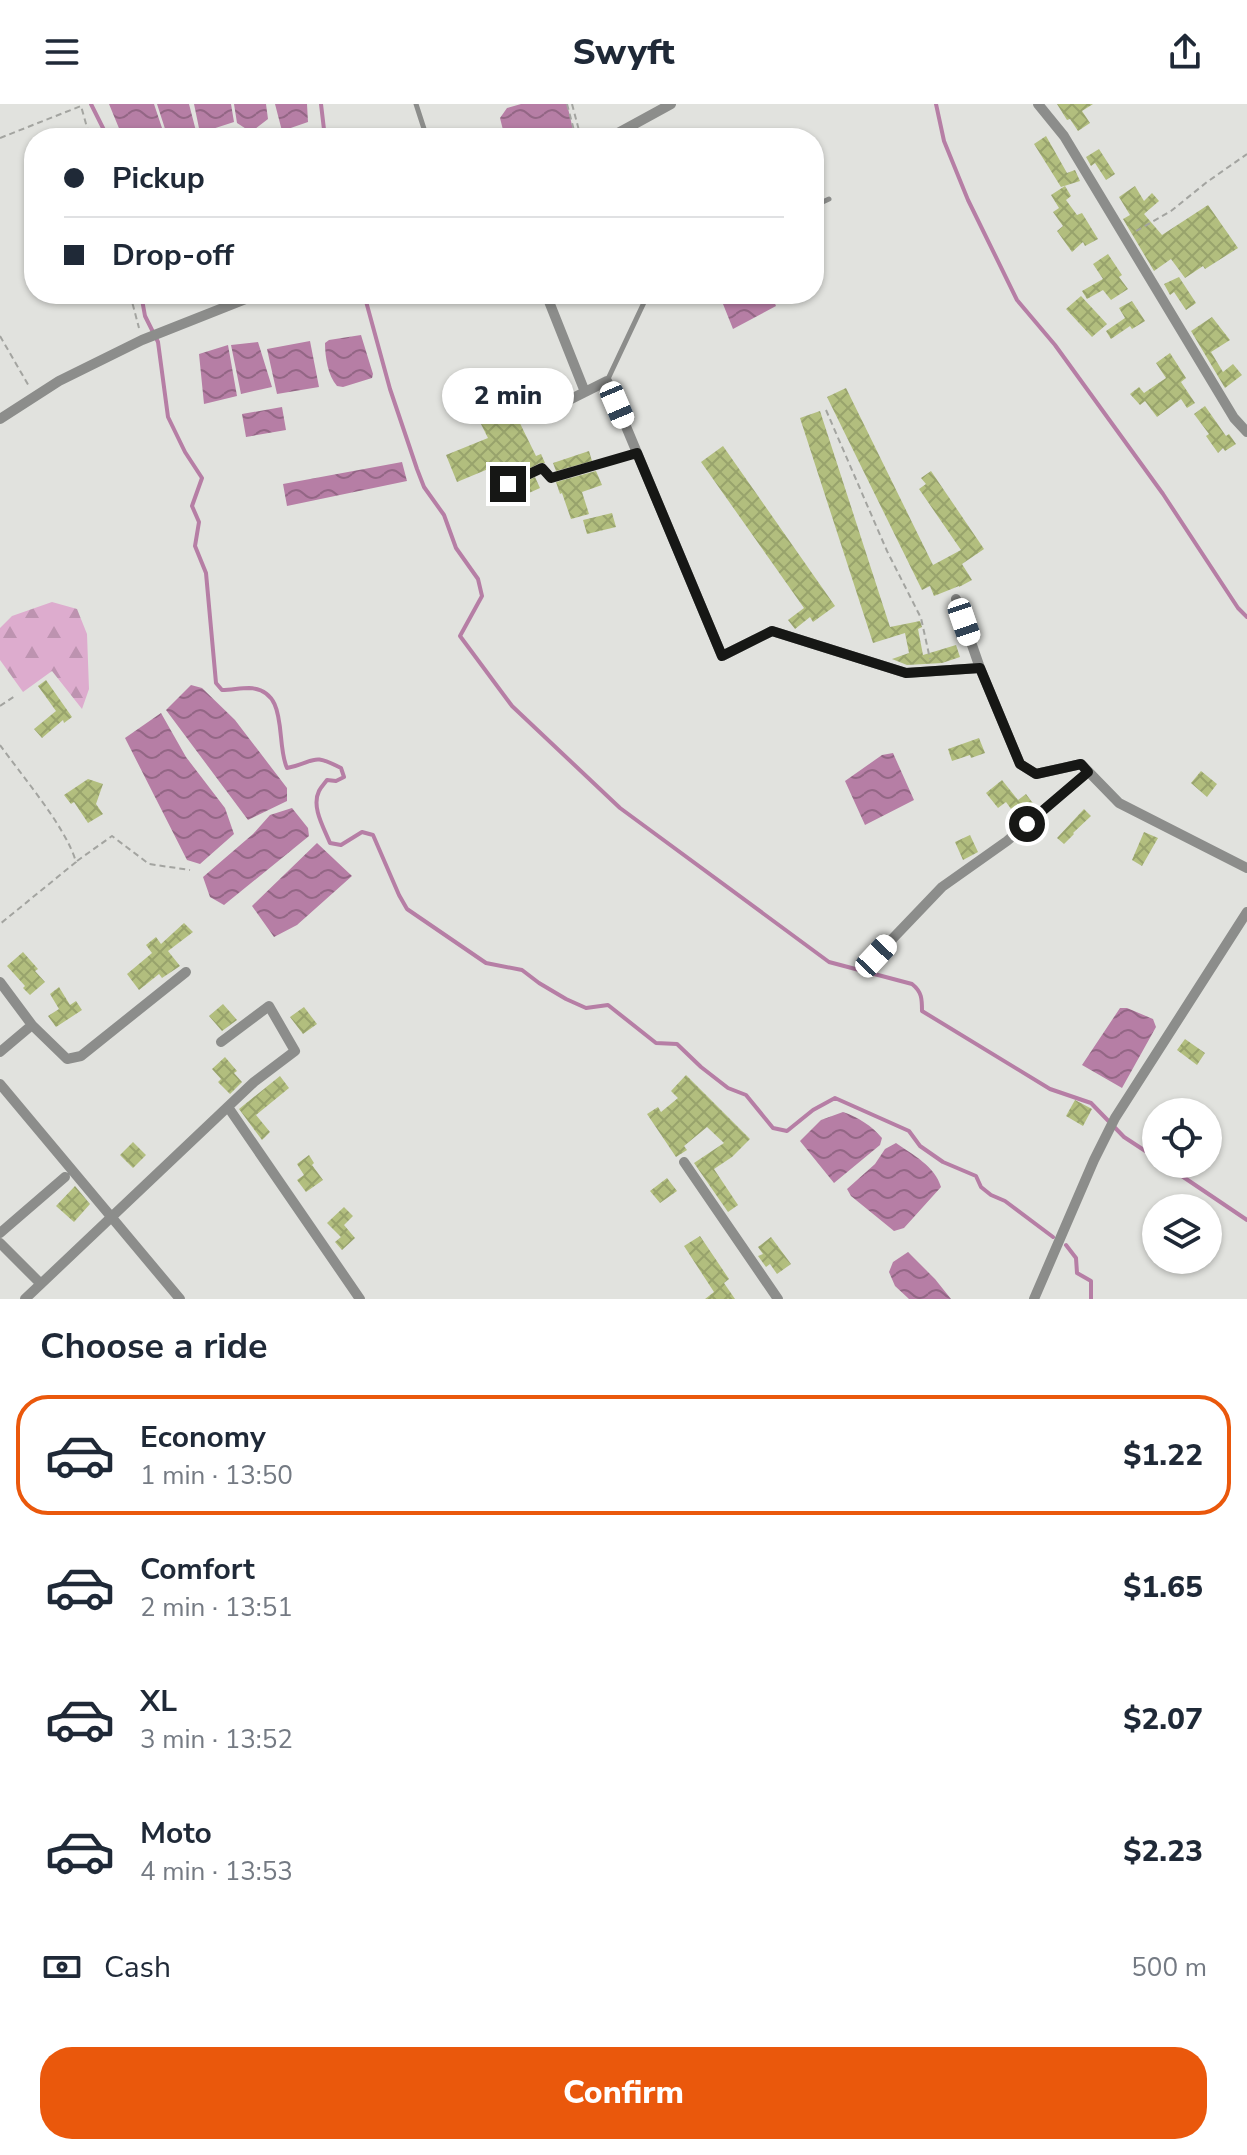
<!DOCTYPE html>
<meta charset="utf-8">
<style>
body{margin:0;font-family:"Nunito Sans",sans-serif;background:#f6f6f7;color:#1f2937;height:100vh;display:flex;flex-direction:column;font-size:30px;white-space:nowrap}
*{box-sizing:border-box;margin:0}
p{font-size:26px;color:#747a83}
.icon{flex:none;width:44px;height:44px;fill:none;stroke:currentColor;stroke-width:2;stroke-linecap:round;stroke-linejoin:round}
.map{position:relative;height:1195px;overflow:hidden}
.drawer{display:flex;flex-direction:column;background:#fff;flex:1}
.drawer>*{flex:none}
.hud{position:absolute;left:24px;top:24px;width:800px;height:176px;border-radius:32px;box-shadow:0 2px 6px #0004;display:grid;align-content:center;height:176px;padding:0 40px;background:#fff}
.controls{position:absolute;left:1142px;top:994px;display:grid;gap:16px}
.controls a{display:grid;place-items:center;width:80px;height:80px;border-radius:50%;background:#fff;box-shadow:0 2px 6px #0004;font-size:40px}
.end{position:absolute;width:36px;height:36px;margin:-18px;border:10px solid #161715;background:#fff;box-shadow:0 0 0 4px #fff}
.from{border-radius:50%}
.bubble{position:absolute;height:56px;border-radius:28px;background:#fff;box-shadow:0 2px 6px #0004;font-size:26px;font-weight:800;line-height:56px;text-align:center}
.car{position:absolute;width:24px;height:48px;margin:-24px -12px;border-radius:10px;box-shadow:0 0 6px 2px #0007;background:linear-gradient(#fff 24%,#345 0 40%,#fff 0 76%,#345 0 86%,#fff 0)}
.hud b{display:flex;align-items:center;gap:28px;height:76px;font-size:30px}
.hud b+b{border-top:2px solid #e0e1e3}
.hud i{width:20px;height:20px;background:#1f2937}
ul{padding:0;list-style:none}
li{display:flex;align-items:center;gap:24px;height:120px;margin:0 16px 12px;padding:0 24px;border:4px solid transparent;border-radius:32px}
li div{flex:1}
li b{display:block;font-size:30px}
li em{font-style:normal;font-weight:800}
li.current{border-color:#ea580c}
li>.icon{width:72px;height:72px;stroke-width:1.5}
h2{padding:0 40px;font-size:36px;line-height:96px}
.pay{display:flex;align-items:center;gap:20px;height:88px;padding:0 40px;font-size:30px}
.pay p{margin-inline-start:auto}
.primary-button{display:flex;gap:16px;margin-top:auto;padding:16px 40px}
.primary-button a{flex:1;height:92px;border-radius:32px;background:#ea580c;color:#fff;font-size:32px;font-weight:800;line-height:92px;text-align:center}
header{display:flex;justify-content:space-between;align-items:center;height:104px;padding:0 40px;background:#fff;font-size:36px;font-weight:800}
.map>svg:first-child{display:block}
.forest{fill:url(#forest-firs)}
.water{fill:url(#water-waves)}
.lines{fill:none;stroke-linecap:round;stroke-linejoin:round}
.stream{stroke:#b67ea5;stroke-width:4}
.building{fill:url(#building-cross-hatch)}
.path{stroke:#a3a4a0;stroke-width:2;stroke-dasharray:6 4;stroke-linecap:butt}
.service{stroke:#8c8d8b;stroke-width:5}
.minor{stroke:#8c8d8b;stroke-width:10}
.route{stroke:#161715;stroke-width:10}
</style>
<header><svg class="icon" aria-label="menu" viewBox="0 0 24 24"><path d="M4 6h16M4 12h16M4 18h16"/></svg>Swyft<svg class="icon" aria-label="share" viewBox="0 0 24 24"><path d="M12 15V3M7 8l5-5 5 5M5 13v7h14v-7"/></svg></header>
<div class="map">
<svg width="1247" height="1195" viewBox="0 0 1247 1195">
<defs>
<pattern id="forest-firs" width="22" height="20" patternUnits="userSpaceOnUse" patternTransform="scale(2)"><rect width="22" height="20" fill="#ddacce"/><path d="M5 1l3.5 6h-7zM16 11l3.5 6h-7z" fill="#bd93b0"/></pattern>
<pattern id="water-waves" width="16" height="10" patternUnits="userSpaceOnUse" patternTransform="scale(2)"><rect width="16" height="10" fill="#b67ea5"/><path d="M0 5q4-4 8 0t8 0" fill="none" stroke="#936685"/></pattern>
<pattern id="building-cross-hatch" width="8" height="8" patternUnits="userSpaceOnUse" patternTransform="scale(2)"><rect width="8" height="8" fill="#b2be7e"/><path d="M0 0l8 8M0 8l8-8" fill="none" stroke="#98a36c"/></pattern>
</defs>
<rect width="100%" height="100%" fill="#e1e2de"/>
<!-- forest -->
<path class="forest" d="M52 498 77 505 87 530 89 585 82 605 52 567 23 588 0 556V524L12 512Z"/>
<!-- water -->
<path class="water" d="M109 0H154L165 33 123 34Z
M157 0H189L196 27 187 34 167 31Z
M194 0H231L234 18 200 29Z
M234 0H266L268 15 251 28 237 19Z
M275 0H307L308 18 282 27Z
M521 0H567L575 34H505L500 14 507 4Z
M719 190H771L776 202 733 225Z
M361 231 373 270 372 274 343 283 337 282C328 272 325 253 325 239L329 236Z
M310 237 319 283 277 290 267 245Z
M258 238 272 283 241 290 231 241Z
M228 241 237 292 204 300 199 250Z
M282 303 286 326 246 333 242 310Z
M402 358 407 377 287 402 283 380Z
M191 581 202 584 235 616 287 684V697L248 716 166 606Z
M161 609 186 653 225 704 234 730 200 760 187 756 125 634Z
M893 649 914 696 865 721 845 677 882 651Z
M292 704 308 724 309 732 224 801 210 793 203 773 253 730 270 711Z
M317 739 352 772 297 821 274 833 252 802Z
M1120 904H1127L1153 915 1156 923 1122 984 1082 961Z
M843 1008C858 1013 872 1022 882 1034L880 1041 834 1079 800 1037 821 1016Z
M896 1039C913 1051 935 1062 941 1083L904 1124 894 1127 851 1092 847 1085 875 1060 885 1045Z
M908 1148 935 1175 951 1195H909L895 1182 889 1168 893 1158Z"/>
<g class="lines">
<!-- stream -->
<path class="stream" d="M91 0 108 34
M321 0 325 34
M936 0 944 37 968 96 1017 196 1055 241 1163 390 1238 504 1247 513
M141 190 145 212 158 238 168 313 185 348 202 374 192 402 199 418 195 442 206 469 216 579 222 586C231 586 240 584 249 584 290 586 275 638 287 664 317 658 310 648 341 664L344 673 336 677 327 676C324 680 321 683 319 687 311 703 324 724 330 739L341 741 362 728 373 731 399 791 407 805 486 859 522 866 539 879 566 895 586 904 608 901 656 939 677 940 701 963 728 984 746 991 773 1024 787 1027 813 1006 835 994 909 1027 920 1042 943 1058 976 1072 981 1083 991 1091 1005 1097 1053 1133
M364 190 390 285 417 365 424 383 444 411 456 444 478 475 482 492 460 532 512 602 620 704 829 858 912 880C922 888 922 895 922 907L1050 985 1091 999 1124 1033 1156 1054
M1164 1060 1247 1116
M1066 1141 1076 1154 1077 1169 1091 1177V1195"/>
</g>
<!-- building -->
<path class="building" d="M1057 0H1093L1082 7 1090 19 1078 27 1070 15 1067 16Z
M1046 32 1067 69 1075 66 1080 77 1061 83 1034 40Z
M1099 45 1115 70 1106 76 1095 59 1091 62 1086 53Z
M1065 82 1071 92 1066 96 1077 111 1082 109 1098 135 1085 142 1083 138 1072 148 1057 127 1063 122 1053 108 1059 104 1051 91Z
M1135 82 1144 97 1152 89 1159 97 1144 110 1162 131 1208 101 1238 144 1205 165 1203 162 1185 174 1171 155 1154 167 1123 115 1130 111 1119 93Z
M1108 150 1122 171 1119 173 1128 185 1111 196 1103 186 1087 195 1082 187 1103 175 1093 160Z
M1179 173 1196 199 1186 206 1174 188 1170 191 1164 180Z
M1081 192 1107 220 1092 233 1066 205Z
M1132 197 1145 217 1132 225 1130 222 1111 235 1106 227 1125 214 1119 204Z
M1212 213 1230 236 1211 248 1223 268 1233 260 1242 271 1225 284 1191 227Z
M1170 249 1186 274 1181 278 1195 299 1187 304 1181 295 1157 313 1145 297 1140 301 1130 290 1139 283 1144 289 1166 274 1156 259Z
M846 284 933 461 961 446 919 385 926 380 921 374 931 367 984 445 962 460 972 476 959 483V482L934 492 930 482 922 486 827 293Z
M511 301 536 352 541 350 545 359H540L503 378 499 379 493 363 457 378 446 351 488 334 479 316Z
M1205 302 1226 332 1229 330 1236 340 1225 347 1223 344 1218 349 1206 332 1209 330 1194 310Z
M820 307 890 523 920 517 922 523 918 525 923 551 956 541 960 553 942 559 907 561 892 555 909 549 905 529 873 539 800 314Z
M723 342 835 502 813 518 810 513 795 525 788 516 804 504 701 358Z
M589 347 592 357 556 367 553 359Z
M596 367 602 381 582 388 589 410 571 415 562 389 560 390 556 378Z
M535 373 540 384 511 397 506 385H510Z
M612 409 616 423 587 430 583 416Z
M46 576 72 613 64 619 63 616 42 634 34 625 56 607 38 582Z
M979 634 985 649 971 654 970 651 952 657 948 645Z
M1201 667 1217 680 1207 693 1191 679Z
M88 675 103 680 96 700 103 710 88 719 74 698 71 700 64 691Z
M1002 676 1018 696 1026 690 1035 702 1019 716 1006 698 998 704 986 689Z
M1084 705 1091 712 1073 729 1074 730 1064 740 1057 734Z
M1144 728 1158 734 1142 762 1132 756Z
M970 731 978 748 963 756 955 738Z
M184 819 193 828 168 847 180 862 162 874 159 870 139 886 127 870 152 849 146 841 156 833 161 840Z
M23 848 38 865 35 867 45 878 30 891 23 884 25 882 7 862Z
M59 883 70 901 76 897 82 906 56 923 48 912 59 905 50 890Z
M223 900 237 916 222 927 209 912Z
M304 903 317 920 303 930 290 913Z
M1185 935 1205 949 1197 961 1177 946Z
M225 953 237 967 234 969 242 978 230 990 218 978 221 975 212 965Z
M686 971 750 1035 732 1053 714 1065 738 1101 728 1108 694 1059 724 1039 707 1023 684 1042 687 1046 676 1053 647 1010 658 1003 661 1008 678 994 671 987Z
M280 972 289 984 256 1011 270 1028 262 1036 239 1005Z
M1075 996 1092 1005 1083 1022 1066 1012Z
M133 1038 146 1051 133 1064 120 1051Z
M309 1051 314 1059 312 1061 323 1076 306 1088 297 1076 304 1071 297 1060Z
M667 1074 677 1087 660 1099 650 1087Z
M75 1082 90 1100 74 1118 56 1102Z
M344 1103 353 1112 344 1121 355 1134 342 1146 335 1138 341 1133 327 1119Z
M700 1132 729 1175 724 1179 735 1195H705L714 1188 684 1142Z
M771 1133 791 1160 777 1170 770 1160 766 1163 758 1152 763 1150 758 1143Z"/>
<g class="lines">
<!-- path -->
<path class="path" d="M567 0 576 34
M572 0 581 34
M0 34 81 2 90 34
M1136 127 1171 107 1207 78 1247 50
M130 190 139 224
M0 232 30 284
M826 306 887 447 921 514 930 555
M0 602 15 592
M0 641C22 672 66 723 76 758L0 820
M77 757 112 732 149 760 190 766"/>
<!-- service -->
<path class="service" d="M416 0 427 34
M814 102 829 95
M607 277 648 190
M508 380 542 364 551 374 636 350"/>
<!-- minor -->
<path class="minor" d="M1038 0 1064 32 1234 314 1247 328
M609 34 671 0
M546 190 585 288
M561 300 607 277 722 552 772 527 906 569 980 564
M0 315 59 277 142 236 258 190
M956 495 980 564 1020 660 1036 670 1081 660 1119 699 1247 764
M876 852 942 783 1007 737 1088 668
M0 878 32 921 0 948
M32 921 67 955 81 952 186 868
M0 980 180 1195
M228 1003 360 1195
M684 1058 778 1195
M0 1129 65 1073
M0 1139 41 1180
M25 1195 254 978 295 947 269 902 221 938
M1034 1195 1094 1056 1115 1014 1247 808"/>
</g>
<g class="lines">
<!-- route -->
<path class="route" d="M508 380 542 364 551 374 637 349 722 552 772 527 906 569 980 564 1020 660 1036 670 1081 660 1088 668 1027 720"/>
</g>
</svg>
<div class="controls">
<a><svg class="icon" aria-label="locate" viewBox="0 0 24 24"><circle cx="12" cy="12" r="6"/><path d="M12 2v4M12 18v4M2 12h4M18 12h4"/></svg></a>
<a><svg class="icon" aria-label="layers" viewBox="0 0 24 24"><path d="M12 4l9 5-9 5-9-5zM3 14l9 5 9-5"/></svg></a>
</div>
<i class="end from" style="left:1027px;top:720px"></i>
<i class="end" style="left:508px;top:380px"></i>
<div class="bubble" style="left:442px;top:264px;width:132px">2 min</div>
<i class="car" style="left:617px;top:301px;rotate:157deg"></i>
<i class="car" style="left:964px;top:518px;rotate:161deg"></i>
<i class="car" style="left:876px;top:852px;rotate:43deg"></i>
<div class="hud">
<b><i class="from"></i>Pickup</b>
<b><i></i>Drop-off</b>
</div>
</div>
<section class="drawer">
<h2>Choose a ride</h2>
<ul>
<li class="current"><svg class="icon" aria-label="car" viewBox="0 0 24 24"><path d="M5 17H2v-5l4-1 3-4h7l3 4 3 1v5h-3M9 17h6M6 11h13"/><circle cx="7" cy="17" r="2"/><circle cx="17" cy="17" r="2"/></svg><div><b>Economy</b><p>1 min · 13:50</p></div><em>$1.22</em></li>
<li><svg class="icon" aria-label="car" viewBox="0 0 24 24"><path d="M5 17H2v-5l4-1 3-4h7l3 4 3 1v5h-3M9 17h6M6 11h13"/><circle cx="7" cy="17" r="2"/><circle cx="17" cy="17" r="2"/></svg><div><b>Comfort</b><p>2 min · 13:51</p></div><em>$1.65</em></li>
<li><svg class="icon" aria-label="car" viewBox="0 0 24 24"><path d="M5 17H2v-5l4-1 3-4h7l3 4 3 1v5h-3M9 17h6M6 11h13"/><circle cx="7" cy="17" r="2"/><circle cx="17" cy="17" r="2"/></svg><div><b>XL</b><p>3 min · 13:52</p></div><em>$2.07</em></li>
<li><svg class="icon" aria-label="car" viewBox="0 0 24 24"><path d="M5 17H2v-5l4-1 3-4h7l3 4 3 1v5h-3M9 17h6M6 11h13"/><circle cx="7" cy="17" r="2"/><circle cx="17" cy="17" r="2"/></svg><div><b>Moto</b><p>4 min · 13:53</p></div><em>$2.23</em></li>
</ul>
<div class="pay"><svg class="icon" aria-label="cash" viewBox="0 0 24 24"><path d="M3 7h18v10H3z"/><circle cx="12" cy="12" r="2"/></svg>Cash<p>500 m</p></div>
<div class="primary-button"><a>Confirm</a></div>
</section>
